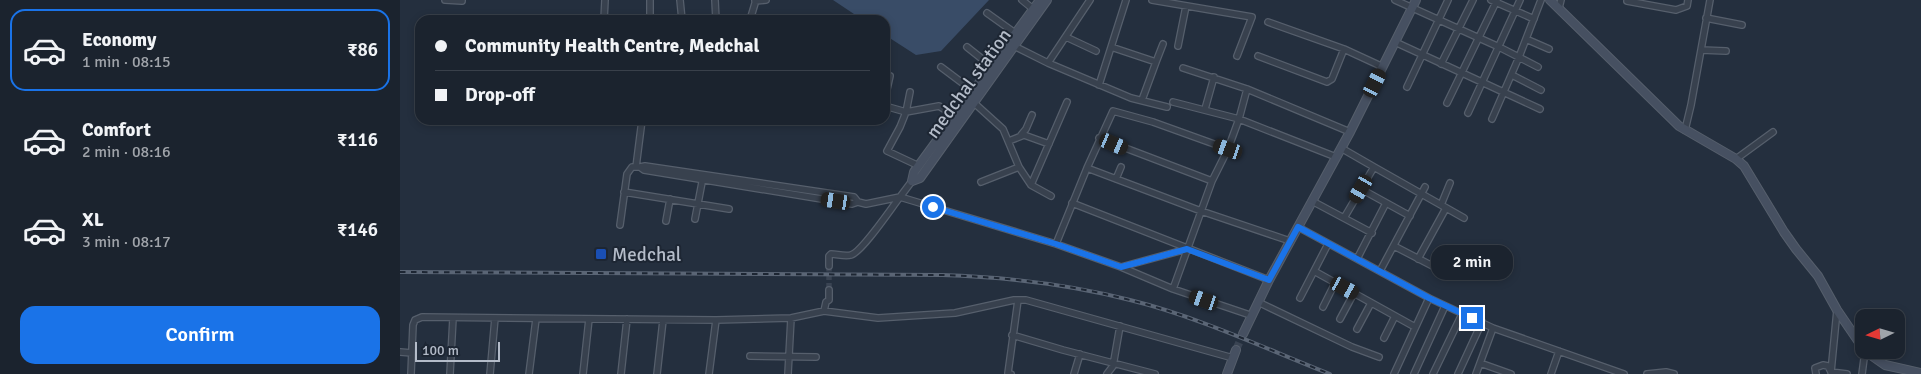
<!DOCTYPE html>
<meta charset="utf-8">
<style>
body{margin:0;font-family:Signika,sans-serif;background:#242b36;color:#f1f3f6;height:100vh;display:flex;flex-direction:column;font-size:19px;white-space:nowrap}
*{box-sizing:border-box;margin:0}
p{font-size:16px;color:#a0a4aa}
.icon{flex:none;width:28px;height:28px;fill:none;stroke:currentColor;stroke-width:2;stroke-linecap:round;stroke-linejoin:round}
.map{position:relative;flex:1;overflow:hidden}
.drawer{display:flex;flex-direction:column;background:#1b232e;width:400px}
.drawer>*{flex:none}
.guide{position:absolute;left:15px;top:15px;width:475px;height:110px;border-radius:15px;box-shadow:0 2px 8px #0003,0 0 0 1px #39404a;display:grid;align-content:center;height:110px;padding:0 20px;background:#1b232e}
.needle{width:32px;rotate:265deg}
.controls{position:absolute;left:1455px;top:309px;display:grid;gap:10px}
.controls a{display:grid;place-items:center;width:50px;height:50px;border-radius:10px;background:#1b232e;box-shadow:0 2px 8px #0003,0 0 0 1px #39404a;font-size:25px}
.scale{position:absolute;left:15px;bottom:12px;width:85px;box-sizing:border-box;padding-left:5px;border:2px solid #b4bcc9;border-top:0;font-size:14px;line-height:18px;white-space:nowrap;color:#b4bcc9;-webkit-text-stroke:4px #1d2633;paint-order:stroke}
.end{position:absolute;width:22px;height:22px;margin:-11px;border:6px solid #1a73e8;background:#fff;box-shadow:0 0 0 2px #fff}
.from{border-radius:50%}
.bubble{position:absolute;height:35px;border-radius:15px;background:#1b232e;box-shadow:0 2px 8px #0003,0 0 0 1px #39404a;font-size:16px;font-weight:600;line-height:35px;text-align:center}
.car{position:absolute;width:15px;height:30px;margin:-15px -8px;border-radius:6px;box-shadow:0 0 4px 1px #0007;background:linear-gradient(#222 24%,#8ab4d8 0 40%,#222 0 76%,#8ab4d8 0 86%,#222 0)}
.guide b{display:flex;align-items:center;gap:18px;height:48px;font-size:19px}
.guide b+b{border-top:1px solid #39404a}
.guide i{width:12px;height:12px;background:#f1f3f6}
ul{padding:9px 0 0;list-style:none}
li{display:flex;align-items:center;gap:15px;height:82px;margin:0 10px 8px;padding:0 10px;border:2px solid transparent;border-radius:15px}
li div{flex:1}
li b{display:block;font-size:19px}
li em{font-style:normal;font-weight:600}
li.active{border-color:#1a73e8}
li>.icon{width:45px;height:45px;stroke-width:1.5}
.cta{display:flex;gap:10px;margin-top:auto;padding:10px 20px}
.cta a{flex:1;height:58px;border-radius:15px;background:#1a73e8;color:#fff;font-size:20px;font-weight:600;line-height:58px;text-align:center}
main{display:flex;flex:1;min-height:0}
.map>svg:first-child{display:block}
.water{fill:#394c67}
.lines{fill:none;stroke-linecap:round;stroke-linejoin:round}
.street-tunnel{stroke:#3a4453;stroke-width:5.5;stroke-dasharray:5.5 3;stroke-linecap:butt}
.secondary-tunnel{stroke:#3a4453;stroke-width:8;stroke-dasharray:8 4;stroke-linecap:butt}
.street-casing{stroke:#565f6c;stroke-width:8}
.secondary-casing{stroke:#565f6c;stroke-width:10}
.street{stroke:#38414e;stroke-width:5.5}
.secondary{stroke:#465061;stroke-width:8}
.rail-casing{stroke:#5a6575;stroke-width:4}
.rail{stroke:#1d2633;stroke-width:2;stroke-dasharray:5.5;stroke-linecap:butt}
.route{stroke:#1a73e8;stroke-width:6}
.transit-dot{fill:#1a4fb4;stroke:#1d2633;stroke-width:2}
.labels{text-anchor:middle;stroke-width:4;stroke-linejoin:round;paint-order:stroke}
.street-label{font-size:19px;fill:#b4bcc9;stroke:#1d2633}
.poi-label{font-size:19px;fill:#b4bcc9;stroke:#1d2633;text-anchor:start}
</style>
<main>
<section class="drawer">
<ul>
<li class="active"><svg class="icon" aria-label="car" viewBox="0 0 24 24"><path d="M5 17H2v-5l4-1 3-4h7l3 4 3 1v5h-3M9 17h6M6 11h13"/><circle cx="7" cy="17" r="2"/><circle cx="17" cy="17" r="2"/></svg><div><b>Economy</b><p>1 min · 08:15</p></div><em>₹86</em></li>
<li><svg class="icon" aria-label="car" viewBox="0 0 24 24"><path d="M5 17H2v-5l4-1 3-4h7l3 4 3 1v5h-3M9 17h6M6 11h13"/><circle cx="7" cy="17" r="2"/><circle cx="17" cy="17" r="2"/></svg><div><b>Comfort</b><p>2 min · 08:16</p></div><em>₹116</em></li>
<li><svg class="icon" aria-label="car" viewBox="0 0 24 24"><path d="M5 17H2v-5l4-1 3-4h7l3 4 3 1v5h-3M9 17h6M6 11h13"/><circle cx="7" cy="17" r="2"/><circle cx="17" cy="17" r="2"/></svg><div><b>XL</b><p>3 min · 08:17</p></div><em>₹146</em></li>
</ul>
<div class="cta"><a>Confirm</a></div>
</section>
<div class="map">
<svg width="1521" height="374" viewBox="0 0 1521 374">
<rect width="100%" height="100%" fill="#242f3e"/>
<!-- water -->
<path class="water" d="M433 0H589L541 51 516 55 485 35V20H463Z"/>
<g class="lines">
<!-- street-tunnel -->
<path class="street-tunnel" d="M429 266V290"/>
<!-- secondary-tunnel -->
<path class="secondary-tunnel" d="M836 350 843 334"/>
<defs>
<path id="street" d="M45 0 62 1
M250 0V20
M280 0 282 20
M315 0 316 20
M622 0 633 9
M752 0 852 17 837 56
M995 0 1099 47 1138 67
M1091 0 1134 19
M355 1 366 0
M1227 1 1276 10 1287 6 1288 0
M1159 8 1161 0
M587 13 615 33
M1306 18 1342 25
M204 20 205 0
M350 20 356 0
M868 22 944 49 983 67
M666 37 696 51
M1126 39 1149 49
M995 42 1140 109
M612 45 648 63 731 98 767 107
M778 46 786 6
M567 47 591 66
M711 47 756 62 763 44
M1301 50 1326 51
M858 56 927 82 932 79 944 49
M648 63 690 0
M1041 64 1073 0
M541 67 573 91
M783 68 847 89 950 132
M1112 75 1141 90
M699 85 726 0
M1007 87 1048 0
M510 92 506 112 539 106 555 116
M485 98 490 76
M742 100 756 62
M572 101 603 129 619 167 631 185 651 196
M773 102 839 119 936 157
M1047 103 1097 0
M485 106 506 112 500 127 487 151 519 166
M805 109 814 77
M1068 113 1120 0
M1092 119 1119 57 1141 0
M1285 130 1291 105 1310 0
M621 135 626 129 632 115
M699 138 812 181
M609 141 624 135 649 144
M941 148 974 167 944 218
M1336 159 1373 132
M245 166 454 197 458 202 452 204 244 170 240 167Z
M236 167 242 120
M974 167 1064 218
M687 168 713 111 753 122 828 149
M716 179 721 167
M581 182 619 167
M631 185 667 102
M961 189 1010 216
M224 192 329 209
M912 201 972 233
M458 202 466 204 500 197 512 181
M672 203 869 280
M1041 205 1050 183
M295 219 303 177
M266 221 270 199
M220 225 227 174 232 167H240
M898 227 1029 298 1093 328 1224 374
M656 244 687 168 801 211 890 241
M994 246 1048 274
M957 259 986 203
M1018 259 1046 208
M429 266V256L431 254C437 254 445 257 451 255 462 252 492 207 500 197L656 244 721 267 773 289 850 315
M721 267 787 249
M914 271 1015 327
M980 271 1025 187
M773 289 812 181 828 149 839 119 847 89
M900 298 928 244
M858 302 952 347 979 357
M923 307 935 283
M1437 310 1431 372 1447 374
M424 311 426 302 429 300V290
M940 319 954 293
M957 329 971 303
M612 335 663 350 755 374
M984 338 995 316
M0 352 12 353
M350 356 416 357
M1080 363 1111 374
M11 374 13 325 15 320 22 317 316 320 391 318 424 311 478 318 555 313 614 300H626L833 358
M50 374 53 318
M90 374 95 318
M129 374 136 319
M183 374 189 319
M221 374 227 319
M257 374 263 320
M309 374 316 320
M388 374 391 318
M611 374 608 373 618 300
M674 374 680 354
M707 374 713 366 720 326
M994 374 1029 298
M1014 374 1045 306
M1033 374 1062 314
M1058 374 1082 322
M1076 374 1093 328
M1151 374 1159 351
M1247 374 1266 372 1274 374
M1416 374 1415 368 1423 365 1428 366 1431 372
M1462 374 1465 351"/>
<path id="secondary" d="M1150 0 1279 126 1336 159 1344 166 1384 232 1396 249 1418 276 1437 310 1465 351 1485 365 1521 373
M512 181 520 178 647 0
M512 181 514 172 640 0
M843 334 869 280 950 132 1016 0
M827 374 836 350"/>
</defs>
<!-- street casing -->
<use href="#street" class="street-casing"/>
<!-- secondary casing -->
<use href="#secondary" class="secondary-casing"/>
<!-- street -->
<use href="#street" class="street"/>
<!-- secondary -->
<use href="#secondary" class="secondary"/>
<defs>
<path id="rail" d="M0 272 542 275C606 277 668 284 730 300 799 317 864 348 930 374"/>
</defs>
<!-- rail casing -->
<use href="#rail" class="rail-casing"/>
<!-- rail -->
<use href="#rail" class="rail"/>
</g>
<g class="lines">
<!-- route -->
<path class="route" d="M533 207 656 244 721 267 787 249 869 280 898 227 1029 298 1072 318"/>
</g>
<!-- markers -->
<rect class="transit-dot" x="195" y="248" width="12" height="12" rx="2.5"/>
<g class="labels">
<!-- street labels -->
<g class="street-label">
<text transform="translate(568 83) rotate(-54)" y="7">medchal station</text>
</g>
<!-- poi labels -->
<g class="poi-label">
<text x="212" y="261">Medchal</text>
</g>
</g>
</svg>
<div class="controls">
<a><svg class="needle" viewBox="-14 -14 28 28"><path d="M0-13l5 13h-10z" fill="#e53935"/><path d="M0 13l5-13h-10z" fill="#a0a4aa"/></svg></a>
</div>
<div class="scale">100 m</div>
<i class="end from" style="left:533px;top:207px"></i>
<i class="end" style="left:1072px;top:318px"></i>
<div class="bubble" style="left:1031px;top:245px;width:82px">2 min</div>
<i class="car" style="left:975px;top:83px;rotate:27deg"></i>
<i class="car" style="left:714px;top:144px;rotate:113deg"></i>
<i class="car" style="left:828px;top:149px;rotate:289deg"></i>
<i class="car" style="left:961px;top:189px;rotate:210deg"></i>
<i class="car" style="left:436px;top:201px;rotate:279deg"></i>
<i class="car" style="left:945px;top:288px;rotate:119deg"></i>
<i class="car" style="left:804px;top:300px;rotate:289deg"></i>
<div class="guide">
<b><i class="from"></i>Community Health Centre, Medchal</b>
<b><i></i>Drop-off</b>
</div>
</div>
</main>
